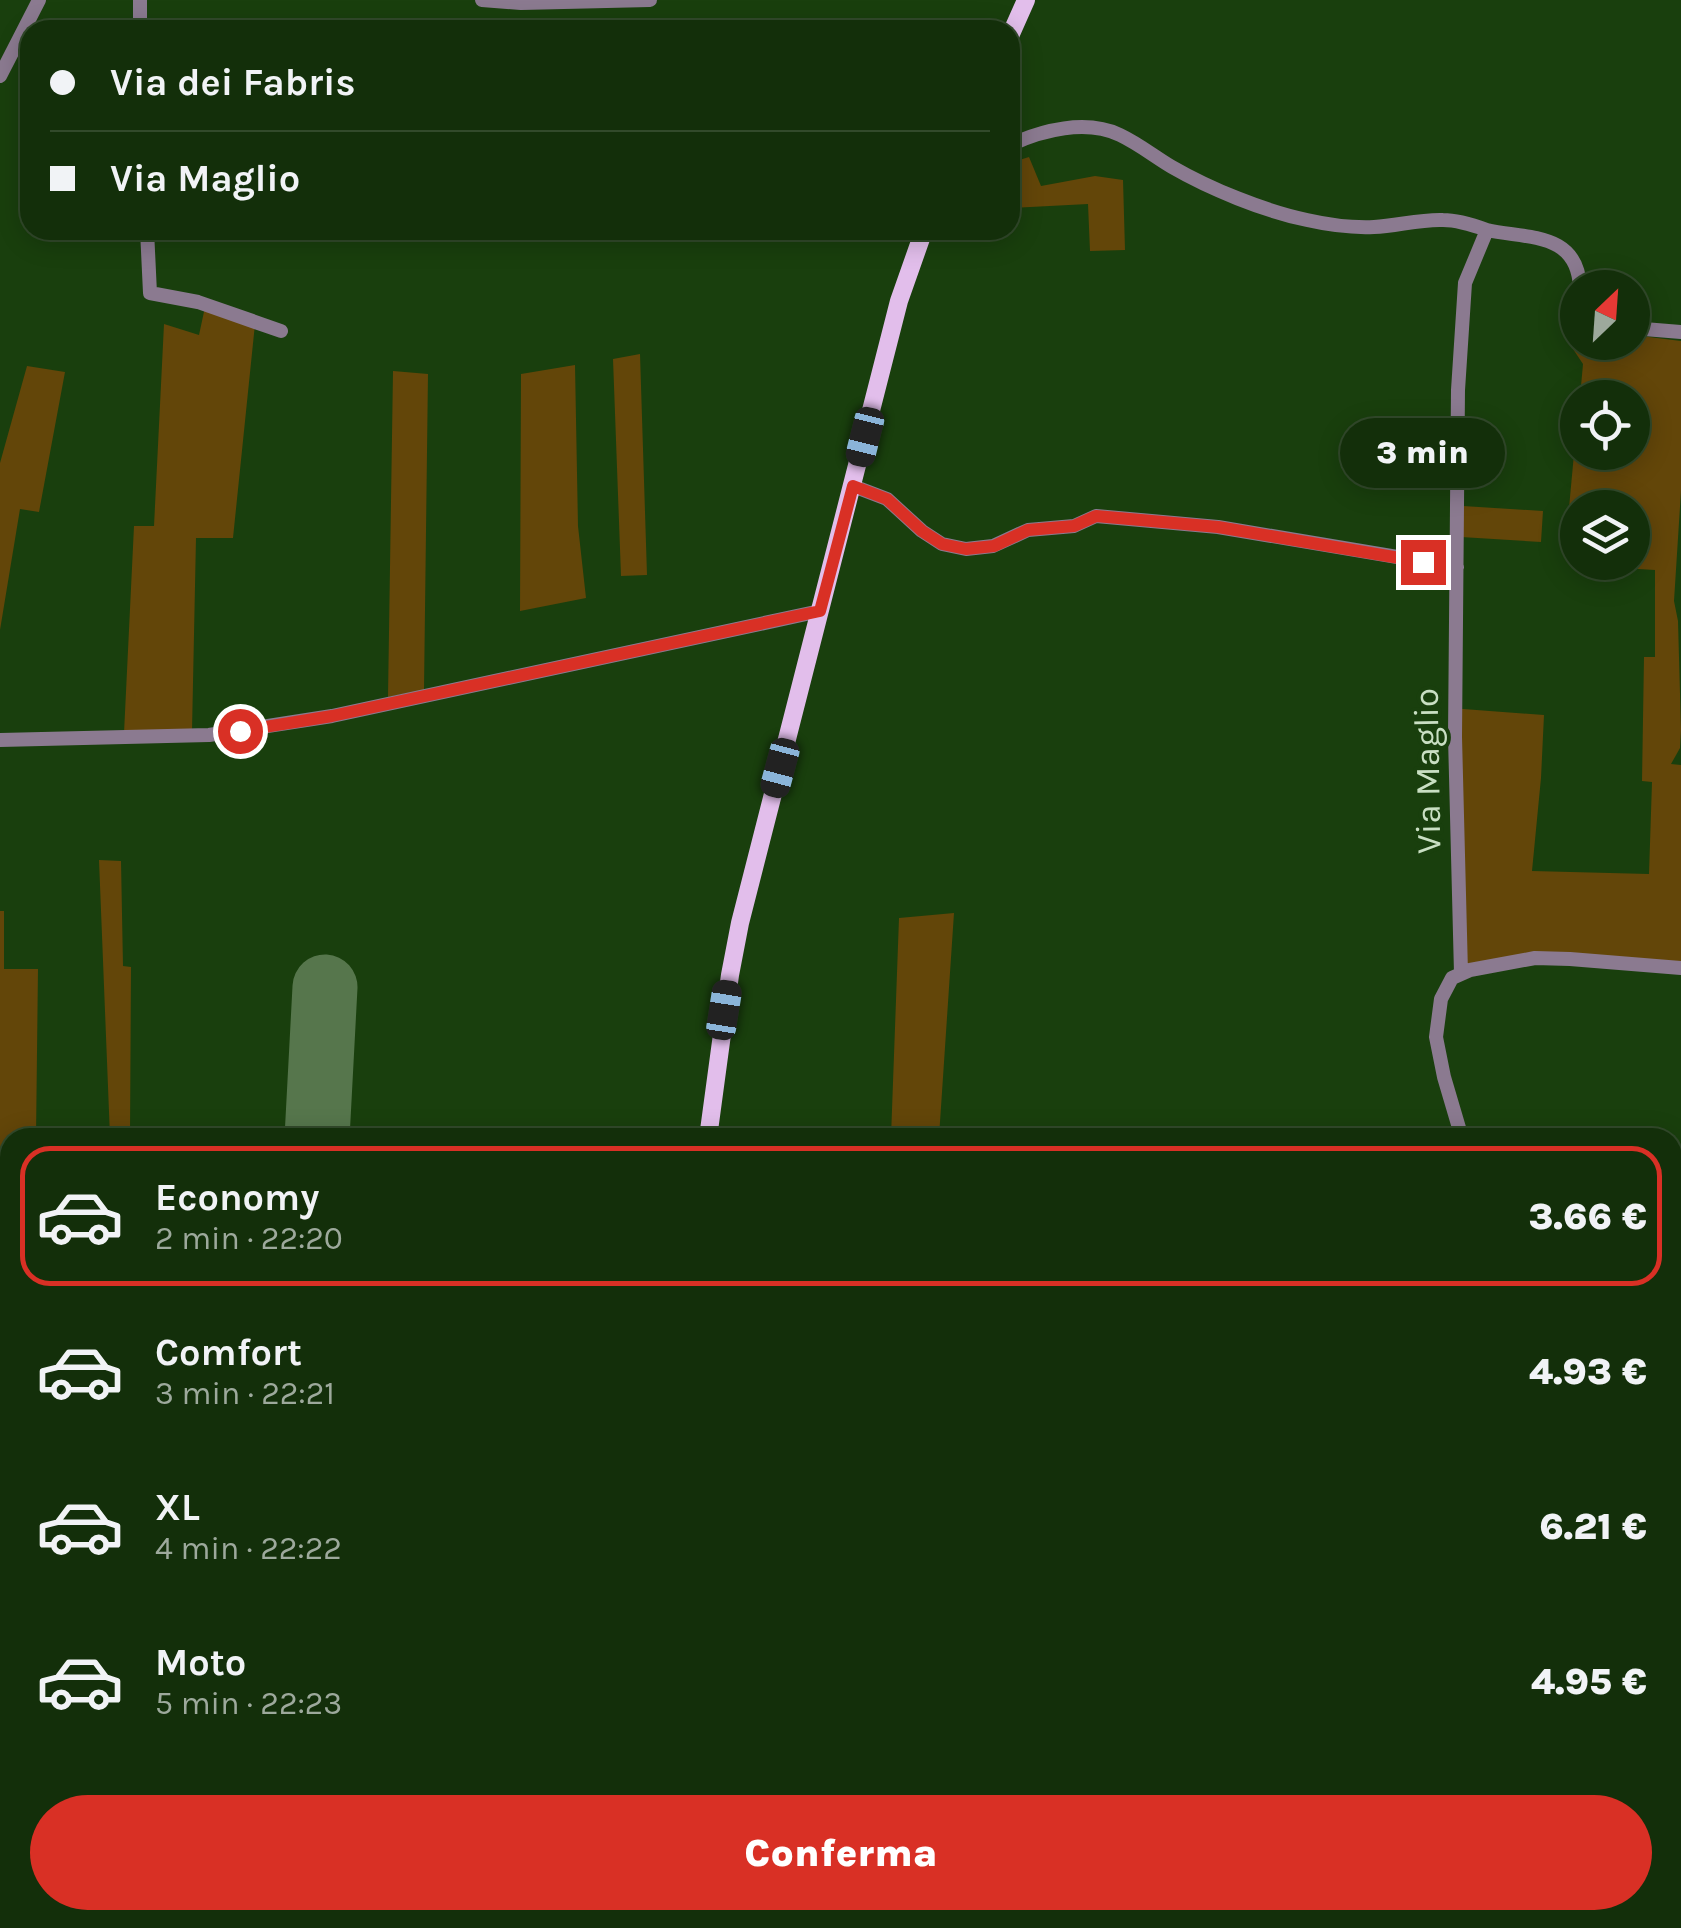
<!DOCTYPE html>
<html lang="it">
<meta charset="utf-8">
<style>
body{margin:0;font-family:Karla,sans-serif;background:#1c3713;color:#f1f3f6;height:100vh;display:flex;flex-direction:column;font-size:38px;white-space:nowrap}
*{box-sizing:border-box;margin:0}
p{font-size:32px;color:#9da99c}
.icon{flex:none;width:55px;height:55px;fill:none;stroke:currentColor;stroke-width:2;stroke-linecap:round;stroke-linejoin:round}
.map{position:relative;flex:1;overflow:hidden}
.panel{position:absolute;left:0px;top:1128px;width:1682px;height:802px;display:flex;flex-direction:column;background:#132f0a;border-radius:30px 30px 0 0;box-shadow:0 5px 25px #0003,0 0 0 2px #324a2b}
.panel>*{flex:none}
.guide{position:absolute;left:20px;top:20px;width:1000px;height:220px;border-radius:30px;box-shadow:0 5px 25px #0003,0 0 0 2px #324a2b;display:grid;align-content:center;height:220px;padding:0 30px;background:#132f0a}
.needle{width:65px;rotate:25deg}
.buttons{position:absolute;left:1560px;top:270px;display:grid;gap:20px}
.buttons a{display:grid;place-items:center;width:90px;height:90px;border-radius:50%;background:#132f0a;box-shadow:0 5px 25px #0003,0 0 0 2px #324a2b;font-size:50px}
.end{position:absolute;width:45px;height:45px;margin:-22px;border:12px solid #d93025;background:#fff;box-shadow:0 0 0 5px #fff}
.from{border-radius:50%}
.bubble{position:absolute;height:70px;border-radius:35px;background:#132f0a;box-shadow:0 5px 25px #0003,0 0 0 2px #324a2b;font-size:32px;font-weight:800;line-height:70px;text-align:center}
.car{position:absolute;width:30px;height:60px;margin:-30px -15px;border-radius:12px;box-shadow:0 0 8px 2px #0007;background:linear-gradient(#222 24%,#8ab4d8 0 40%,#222 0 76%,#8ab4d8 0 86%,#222 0)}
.guide b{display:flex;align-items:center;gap:35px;height:95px;font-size:38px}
.guide b+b{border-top:2px solid #324a2b}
.guide i{width:25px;height:25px;background:#f1f3f6}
ul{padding:18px 0 0;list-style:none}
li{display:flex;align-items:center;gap:30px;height:140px;margin:0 20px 15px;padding:0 10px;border:5px solid transparent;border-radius:30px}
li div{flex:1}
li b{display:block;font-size:38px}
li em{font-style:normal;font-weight:800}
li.on{border-color:#d93025}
li>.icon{width:90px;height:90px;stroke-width:1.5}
.button{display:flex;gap:20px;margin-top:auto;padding:20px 30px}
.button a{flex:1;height:115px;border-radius:60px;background:#d93025;color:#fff;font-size:40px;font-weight:800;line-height:115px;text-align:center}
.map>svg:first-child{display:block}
.green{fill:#634609}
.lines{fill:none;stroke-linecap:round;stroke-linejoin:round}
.stream{stroke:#8a4c4d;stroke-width:2.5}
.runway{stroke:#56764c;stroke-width:65}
.minor{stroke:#8b7a90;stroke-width:14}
.major{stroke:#e2beeb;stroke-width:18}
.highway{stroke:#f5e4f9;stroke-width:20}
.route{stroke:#d93025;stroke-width:12}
.labels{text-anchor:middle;stroke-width:8;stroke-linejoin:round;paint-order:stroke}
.street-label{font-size:35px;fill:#c9dfc3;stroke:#193f0d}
</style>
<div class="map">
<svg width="1681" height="1928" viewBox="0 0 1681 1928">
<rect width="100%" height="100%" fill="#193f0d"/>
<!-- green -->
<path class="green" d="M1029 157 1041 186 1095 176 1123 180 1125 250 1090 251 1088 204 1010 208V163Z
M205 307 255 324 233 538H196L192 731 124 733 134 526H154L164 324 199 335Z
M1569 327 1577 328 1578 342H1632L1633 335 1681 341V491L1674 601 1678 621 1681 730 1680 748 1671 764 1681 765V964L1553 956 1457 972 1450 708 1544 715 1541 778 1532 871 1649 874 1652 782 1642 781 1644 657H1655V570L1570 565 1577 519 1578 562H1632V508H1569L1577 421 1578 452H1632V398L1580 397 1583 364 1569 343Z
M640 354 647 575 621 576 613 359Z
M575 365 578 526 586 598 520 611 521 374Z
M27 366 65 372 39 512 20 509 0 630V463Z
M393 371 428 374 424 690 388 697Z
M1463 506 1543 511 1541 542 1461 537Z
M99 860 121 861 123 966 131 967 130 1137H110Z
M0 911H4V969H38L36 1137 10 1138V1143L5 1144 4 1185H0Z
M954 913 939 1137H891L899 918Z
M1673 1478H1681V1596H1673Z"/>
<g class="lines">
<!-- stream -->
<path class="stream" d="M1672 1604H1681
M1448 1920V1928
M1591 1928 1602 1920"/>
<!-- runway -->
<path class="runway" d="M317 1138 325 987"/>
<!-- minor -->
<path class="minor" d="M140 0V30
M482 0 521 3 650 0
M0 76 39 0
M1010 145C1042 130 1086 119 1120 135 1139 144 1155 157 1172 167 1210 189 1264 211 1307 220 1329 225 1351 228 1374 227 1397 226 1420 219 1443 220 1458 220 1473 225 1487 230
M147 230 150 293 198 302 281 331
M1632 328 1681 332
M853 486 887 499 922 531 942 544 966 549 993 546 1028 530 1074 526 1096 516 1218 527 1457 567
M0 740 209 735 332 716 820 611
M1461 973 1455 737 1458 390 1465 283 1487 230C1526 239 1578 231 1580 288
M1462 1138 1444 1077 1436 1037 1441 999 1452 978 1470 970 1535 958 1570 959 1681 968"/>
<!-- major -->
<path class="major" d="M1010 36 1026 0
M708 1138 730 975 740 923 899 301 924 230
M652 1928V1920"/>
<!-- highway -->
<path class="highway" d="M1672 1784 1681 1778
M1672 1807 1681 1800
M1469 1928 1482 1920
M1506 1928 1518 1920"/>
</g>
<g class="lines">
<!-- route -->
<path class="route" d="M240 731 332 716 820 611 853 486 887 499 922 531 942 544 966 549 994 546 1028 530 1074 526 1096 516 1218 527 1423 562"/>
</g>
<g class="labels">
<!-- street labels -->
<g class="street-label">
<text transform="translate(1427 771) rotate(-91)" y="12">Via Maglio</text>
</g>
</g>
</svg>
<div class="buttons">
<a><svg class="needle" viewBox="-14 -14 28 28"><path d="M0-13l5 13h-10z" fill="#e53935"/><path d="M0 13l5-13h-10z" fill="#9da99c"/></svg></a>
<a><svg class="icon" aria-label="locate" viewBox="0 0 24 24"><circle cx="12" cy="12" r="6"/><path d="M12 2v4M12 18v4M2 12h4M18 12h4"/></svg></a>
<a><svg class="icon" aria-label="layers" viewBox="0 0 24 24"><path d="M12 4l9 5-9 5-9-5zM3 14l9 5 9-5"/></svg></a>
</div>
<i class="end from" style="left:240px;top:731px"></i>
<i class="end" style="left:1423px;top:562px"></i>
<div class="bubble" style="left:1340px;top:418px;width:165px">3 min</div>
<i class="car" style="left:865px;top:437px;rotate:194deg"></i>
<i class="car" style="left:780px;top:768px;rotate:195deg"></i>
<i class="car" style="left:724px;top:1010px;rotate:9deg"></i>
<div class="guide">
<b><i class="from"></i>Via dei Fabris</b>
<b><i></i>Via Maglio</b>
</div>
<section class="panel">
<ul>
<li class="on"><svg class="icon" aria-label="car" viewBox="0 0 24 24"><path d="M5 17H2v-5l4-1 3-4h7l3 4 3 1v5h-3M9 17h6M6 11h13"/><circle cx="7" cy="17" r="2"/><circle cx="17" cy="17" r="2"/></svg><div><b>Economy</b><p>2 min · 22:20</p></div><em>3.66 €</em></li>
<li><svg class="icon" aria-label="car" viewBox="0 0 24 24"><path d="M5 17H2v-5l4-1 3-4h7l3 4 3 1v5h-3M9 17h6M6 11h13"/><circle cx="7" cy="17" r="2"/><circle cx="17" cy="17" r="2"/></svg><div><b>Comfort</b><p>3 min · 22:21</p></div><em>4.93 €</em></li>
<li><svg class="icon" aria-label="car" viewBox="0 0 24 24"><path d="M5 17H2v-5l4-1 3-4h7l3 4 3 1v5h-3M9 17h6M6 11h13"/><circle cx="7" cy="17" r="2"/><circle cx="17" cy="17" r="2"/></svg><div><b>XL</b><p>4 min · 22:22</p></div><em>6.21 €</em></li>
<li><svg class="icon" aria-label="car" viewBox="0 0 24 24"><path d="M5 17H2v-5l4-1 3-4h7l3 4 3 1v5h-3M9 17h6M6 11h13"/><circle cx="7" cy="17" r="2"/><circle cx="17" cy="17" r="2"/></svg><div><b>Moto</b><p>5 min · 22:23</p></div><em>4.95 €</em></li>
</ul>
<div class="button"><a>Conferma</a></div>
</section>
</div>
